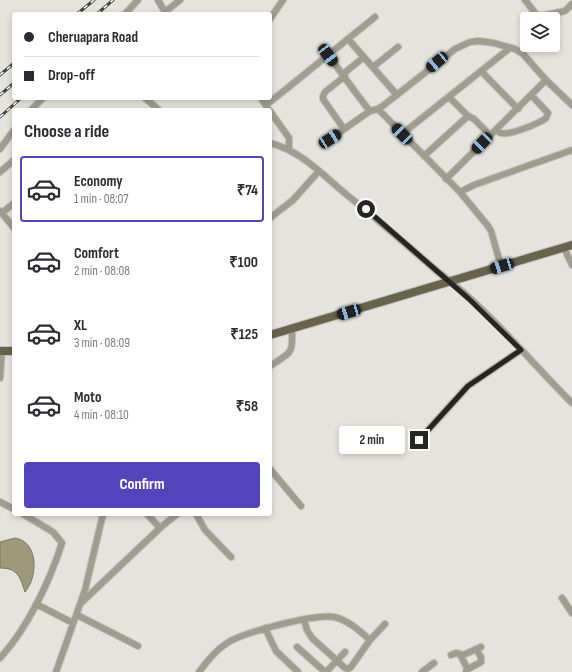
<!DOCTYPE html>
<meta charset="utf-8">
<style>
body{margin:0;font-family:"Sofia Sans Condensed",sans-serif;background:#f7f7f7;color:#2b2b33;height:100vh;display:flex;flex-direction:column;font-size:15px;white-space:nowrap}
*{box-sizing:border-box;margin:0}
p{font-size:13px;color:#7c7c81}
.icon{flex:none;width:22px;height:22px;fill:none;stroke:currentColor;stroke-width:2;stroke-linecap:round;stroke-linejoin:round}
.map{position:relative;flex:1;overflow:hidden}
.panel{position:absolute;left:12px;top:108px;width:260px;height:408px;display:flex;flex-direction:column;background:#fff;border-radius:4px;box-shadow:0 2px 6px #0003}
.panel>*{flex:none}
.top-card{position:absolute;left:12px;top:12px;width:260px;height:88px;border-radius:4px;box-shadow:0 2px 6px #0003;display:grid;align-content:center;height:88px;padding:0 12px;background:#fff}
.buttons{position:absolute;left:520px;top:12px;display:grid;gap:8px}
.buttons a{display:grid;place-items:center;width:40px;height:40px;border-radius:4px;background:#fff;box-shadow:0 2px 6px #0003;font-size:20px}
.end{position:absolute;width:18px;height:18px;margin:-9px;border:5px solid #252522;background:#fff;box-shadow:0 0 0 2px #fff}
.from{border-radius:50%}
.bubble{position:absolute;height:28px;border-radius:4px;background:#fff;box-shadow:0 2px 6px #0003;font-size:13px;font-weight:700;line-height:28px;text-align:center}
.car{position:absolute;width:12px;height:24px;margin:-12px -6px;border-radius:5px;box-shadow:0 0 3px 1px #0007;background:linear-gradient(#222 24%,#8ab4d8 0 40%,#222 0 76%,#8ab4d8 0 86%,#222 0)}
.top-card b{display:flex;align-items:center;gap:14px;height:38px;font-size:15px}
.top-card b+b{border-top:1px solid #e1e1e2}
.top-card i{width:10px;height:10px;background:#2b2b33}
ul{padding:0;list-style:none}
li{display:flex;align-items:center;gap:12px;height:66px;margin:0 8px 6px;padding:0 4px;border:2px solid transparent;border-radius:4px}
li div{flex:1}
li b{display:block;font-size:15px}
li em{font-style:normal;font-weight:700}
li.current{border-color:#5344bb}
li>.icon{width:36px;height:36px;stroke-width:1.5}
h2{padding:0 12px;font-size:18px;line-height:48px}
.cta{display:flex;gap:8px;margin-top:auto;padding:8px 12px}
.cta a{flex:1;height:46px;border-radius:4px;background:#5344bb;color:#fff;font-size:16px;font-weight:700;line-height:46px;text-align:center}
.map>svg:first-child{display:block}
.water{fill:#9f997c;stroke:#7a7661}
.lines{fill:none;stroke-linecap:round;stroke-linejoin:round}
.minor-casing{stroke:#c2c1bb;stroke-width:8}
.major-casing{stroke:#c2c1bb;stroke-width:10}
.minor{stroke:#9f9d90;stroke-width:6}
.major{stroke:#67634c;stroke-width:8}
.rail-casing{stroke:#43433f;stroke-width:3}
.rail{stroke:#fff;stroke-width:1.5;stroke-dasharray:4.5;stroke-linecap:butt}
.route{stroke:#252522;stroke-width:5}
</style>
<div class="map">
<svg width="572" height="672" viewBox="0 0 572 672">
<rect width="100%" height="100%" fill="#e4e3dd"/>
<!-- water -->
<path class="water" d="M15 538C39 542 38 577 25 592 20 577 18 568 0 568V542Z"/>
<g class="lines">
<defs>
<path id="minor" d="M158 0 166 14
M525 0 536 14 541 16 565 11 572 4
M165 12 180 0
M125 14 138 0
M270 19 283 0
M348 39 397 95
M328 55C342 73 355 93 370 111L378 109 384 105 455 49 470 42 479 41 494 43 515 49 523 54 546 80 572 105
M373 67 398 47
M481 71 518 109
M343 74 364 57
M449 97 468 116
M145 98 159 110
M261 98 267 107
M266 105 290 86 375 17
M378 109 460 192 488 226 491 231 501 266
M31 110 43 98
M270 111 289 138V149
M344 129 323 99V96L325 92 345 76
M496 130C498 131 499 133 501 133 509 136 540 123 546 118L548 113 532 96
M402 134 510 48
M330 139 370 111
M270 143C300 150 324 176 347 195 378 220 408 246 438 272 488 309 528 359 572 403
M0 149 14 130
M424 156 468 116 474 119 490 135
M0 172 14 160
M446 179 546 80
M460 192 474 185 572 150
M0 211 14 228
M2 213 14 203
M270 218 293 200 319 171
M564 248 572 265
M270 366C291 352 293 355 292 329
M0 378 2 351
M419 440 468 386 521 350
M270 469 301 506
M0 502 14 509
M196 514 205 530 231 557
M160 528 177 514
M562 598 572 613
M82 602 160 528 147 514
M36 604 73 623
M77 615 138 646
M304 620 307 630 312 638 345 668 348 669 351 667 370 640 385 624
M265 628 276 651 298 672
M297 647 325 672
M451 655 456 653 460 654 467 668 466 672
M461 656 481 647
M0 658C27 629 50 581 62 543L53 532 23 514
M468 669 481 662V657L476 649
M56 672 85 590 103 514
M199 672C207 661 216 650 227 643 244 632 314 614 334 617 348 620 360 631 370 640
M326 672 345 652
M422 672 434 663"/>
<path id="major" d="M270 335 572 245
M0 351H14"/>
</defs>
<!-- minor casing -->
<use href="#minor" class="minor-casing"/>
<!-- major casing -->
<use href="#major" class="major-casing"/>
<!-- minor -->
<use href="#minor" class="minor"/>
<!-- major -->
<use href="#major" class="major"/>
<defs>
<path id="rail" d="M77 14 94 0
M97 14 113 0
M0 75 14 63
M0 95 14 83
M0 117 21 98"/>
</defs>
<!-- rail casing -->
<use href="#rail" class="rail-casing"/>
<!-- rail -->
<use href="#rail" class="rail"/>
</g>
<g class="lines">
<!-- route -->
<path class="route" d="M366 209 469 299 521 350 468 386 419 440"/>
</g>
</svg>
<div class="buttons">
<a><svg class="icon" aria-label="layers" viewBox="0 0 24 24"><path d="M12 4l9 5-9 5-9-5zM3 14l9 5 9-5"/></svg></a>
</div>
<i class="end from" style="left:366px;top:209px"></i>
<i class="end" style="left:419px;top:440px"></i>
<div class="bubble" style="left:339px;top:426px;width:66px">2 min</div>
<i class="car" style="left:328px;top:55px;rotate:143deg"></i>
<i class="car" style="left:437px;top:62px;rotate:230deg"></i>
<i class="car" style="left:402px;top:134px;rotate:316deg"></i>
<i class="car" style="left:330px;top:139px;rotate:57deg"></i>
<i class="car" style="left:482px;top:143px;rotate:224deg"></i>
<i class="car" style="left:502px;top:266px;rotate:253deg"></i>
<i class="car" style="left:349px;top:312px;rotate:254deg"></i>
<div class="top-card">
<b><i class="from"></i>Cheruapara Road</b>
<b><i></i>Drop-off</b>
</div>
<section class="panel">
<h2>Choose a ride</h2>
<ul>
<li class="current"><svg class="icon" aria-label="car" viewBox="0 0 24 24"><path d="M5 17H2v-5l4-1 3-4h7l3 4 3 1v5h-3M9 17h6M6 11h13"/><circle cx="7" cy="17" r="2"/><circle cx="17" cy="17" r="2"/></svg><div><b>Economy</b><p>1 min · 08:07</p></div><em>₹74</em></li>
<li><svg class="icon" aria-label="car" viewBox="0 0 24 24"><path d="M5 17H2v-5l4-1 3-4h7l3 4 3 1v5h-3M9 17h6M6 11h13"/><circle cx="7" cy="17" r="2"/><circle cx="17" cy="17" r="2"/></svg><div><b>Comfort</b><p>2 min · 08:08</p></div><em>₹100</em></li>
<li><svg class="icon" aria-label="car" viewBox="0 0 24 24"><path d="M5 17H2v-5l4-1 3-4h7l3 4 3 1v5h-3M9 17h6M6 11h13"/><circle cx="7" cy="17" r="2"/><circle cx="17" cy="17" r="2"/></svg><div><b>XL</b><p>3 min · 08:09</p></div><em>₹125</em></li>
<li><svg class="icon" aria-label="car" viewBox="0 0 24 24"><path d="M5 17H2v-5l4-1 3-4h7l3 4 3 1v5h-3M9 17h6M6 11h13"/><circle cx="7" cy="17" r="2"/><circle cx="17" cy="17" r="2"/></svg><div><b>Moto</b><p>4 min · 08:10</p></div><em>₹58</em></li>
</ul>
<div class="cta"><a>Confirm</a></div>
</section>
</div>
